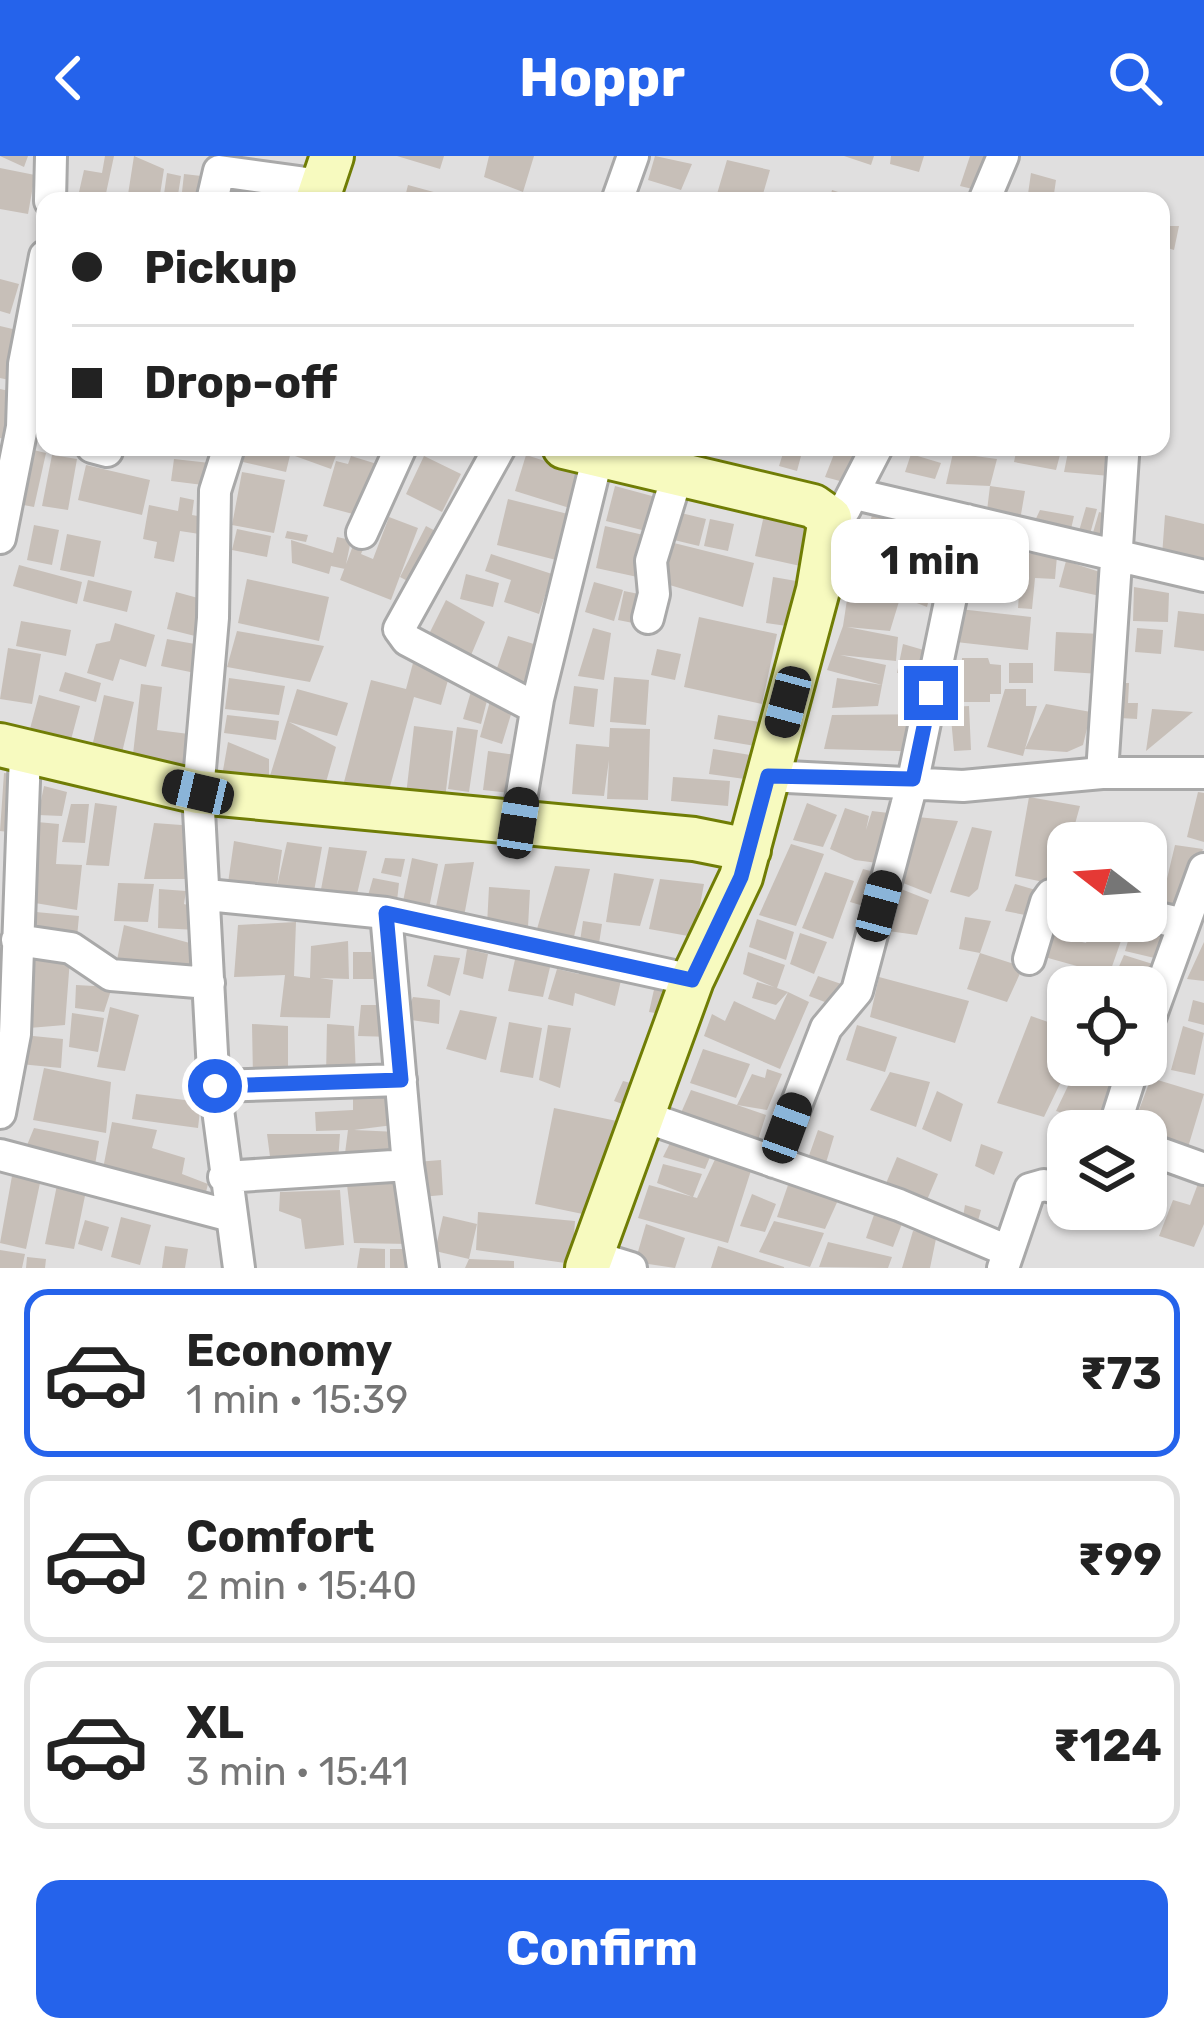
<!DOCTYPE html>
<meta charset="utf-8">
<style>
body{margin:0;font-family:Rubik,sans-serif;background:#f6f6f6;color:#222;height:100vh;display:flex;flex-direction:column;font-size:45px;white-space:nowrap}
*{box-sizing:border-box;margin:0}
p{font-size:39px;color:#767676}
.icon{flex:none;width:66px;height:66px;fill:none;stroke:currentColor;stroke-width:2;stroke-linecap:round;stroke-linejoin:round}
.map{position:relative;height:1112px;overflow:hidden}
.details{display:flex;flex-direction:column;background:#fff;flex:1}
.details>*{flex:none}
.hud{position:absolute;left:36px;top:36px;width:1134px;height:264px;border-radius:24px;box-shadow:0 3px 9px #0004;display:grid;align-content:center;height:264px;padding:0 36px;background:#fff}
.needle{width:78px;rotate:287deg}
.buttons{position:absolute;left:1047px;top:666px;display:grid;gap:24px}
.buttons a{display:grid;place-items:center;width:120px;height:120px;border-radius:24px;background:#fff;box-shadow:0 3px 9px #0004;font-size:60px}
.end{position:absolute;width:54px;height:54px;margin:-27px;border:15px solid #2563eb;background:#fff;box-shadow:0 0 0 6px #fff}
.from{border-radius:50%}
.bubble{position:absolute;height:84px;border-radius:24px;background:#fff;box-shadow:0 3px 9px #0004;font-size:39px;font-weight:700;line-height:84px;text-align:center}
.car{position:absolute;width:36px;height:72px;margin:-36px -18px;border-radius:15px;box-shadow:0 0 9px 3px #0007;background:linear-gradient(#222 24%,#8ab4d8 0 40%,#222 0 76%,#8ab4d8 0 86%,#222 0)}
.hud b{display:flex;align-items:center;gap:42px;height:114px;font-size:45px}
.hud b+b{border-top:3px solid #e0e0e0}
.hud i{width:30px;height:30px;background:#222}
ul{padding:21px 0 0;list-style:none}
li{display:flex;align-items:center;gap:36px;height:168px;margin:0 24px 18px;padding:0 12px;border:6px solid #e0e0e0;border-radius:24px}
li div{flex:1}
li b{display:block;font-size:45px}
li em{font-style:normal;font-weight:700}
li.active{border-color:#2563eb}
li>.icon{width:108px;height:108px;stroke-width:1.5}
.button{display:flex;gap:24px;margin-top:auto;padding:24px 36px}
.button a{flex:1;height:138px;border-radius:24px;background:#2563eb;color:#fff;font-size:48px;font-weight:700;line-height:138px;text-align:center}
header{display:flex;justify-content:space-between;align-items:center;height:156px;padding:0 36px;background:#2563eb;color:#fff;font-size:54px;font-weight:700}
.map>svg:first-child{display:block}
.residential{fill:#e0dfdf;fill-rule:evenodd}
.building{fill:#c7bfb8}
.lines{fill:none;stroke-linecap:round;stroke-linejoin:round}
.street-casing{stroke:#a9a9a9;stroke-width:36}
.secondary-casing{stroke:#707d05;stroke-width:48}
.street{stroke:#fff;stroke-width:30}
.secondary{stroke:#f7fabf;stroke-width:42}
.route{stroke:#2563eb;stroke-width:15}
</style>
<header><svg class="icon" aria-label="back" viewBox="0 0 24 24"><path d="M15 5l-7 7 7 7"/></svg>Hoppr<svg class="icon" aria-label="search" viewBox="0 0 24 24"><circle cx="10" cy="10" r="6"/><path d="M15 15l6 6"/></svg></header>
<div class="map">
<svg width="1204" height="1112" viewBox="0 0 1204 1112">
<rect width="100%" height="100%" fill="#f2efe9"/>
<!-- residential -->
<path class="residential" d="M0 0H1204V1112H0ZM45 45H1161V291H45ZM1068 687H1146V765H1068ZM1068 831H1146V909H1068ZM1068 975H1146V1053H1068Z"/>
<!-- building -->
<path class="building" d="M0 0H28L24 11Z
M105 0H114L105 42 79 36 84 14 102 17Z
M134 0 164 13 159 45H127Z
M397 0H444L440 13Z
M489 0H534L523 36 484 21Z
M655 0 692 8 681 34 648 24Z
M844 0H874L871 9Z
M891 0H924L919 16 890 8Z
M970 0H1000L981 35 960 30Z
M727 4 770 14 761 45 717 38Z
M0 12 35 19 28 58 0 53Z
M167 17 181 20 177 45H163Z
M1031 17 1056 24 1053 45H1027Z
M184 18 210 21 207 45H181Z
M221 24 245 28 242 45H217Z
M254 27 280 32 278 45H251Z
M408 29 452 41 451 45H404Z
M832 34 863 44V45H829Z
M1166 70H1179L1174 94 1161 90Z
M0 123 19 128 10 158 0 155Z
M0 170 21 175 9 224 0 222Z
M0 233 18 237 9 284 0 282Z
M247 291H292L286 316 243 306Z
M298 291H339L331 313 295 300Z
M785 291H816L801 300 797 315 779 310Z
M971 291H1005L1003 300Z
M1017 291H1062L1056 314 1014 306Z
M1069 291H1117L1110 320 1064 316Z
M25 292 46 297 34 351 13 347Z
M836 293 862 302 851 328 825 321Z
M953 297 997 303 990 330 1025 335 1018 376 986 363 990 330 946 328Z
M911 298 941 307 935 323 905 316Z
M52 299 77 303 68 354 42 350Z
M526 299 587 318 576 354 515 335Z
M351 300 377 308 364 361 323 350 336 305 348 308Z
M424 300 461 318 442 356 406 338Z
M174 303 219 308 211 330 171 325Z
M86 309 150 324 142 359 78 344Z
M242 316 285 324 274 377 232 369Z
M615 330 663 343 654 377 606 365Z
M180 341 194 344 192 359 209 362 206 379 180 375 174 406 154 402 157 386 143 383 149 349 178 355Z
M508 343 576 360 564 406 497 389Z
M1086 351 1097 353 1090 378 1079 375Z
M1040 354 1074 360 1069 382 1031 373Z
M1099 356 1117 361 1113 391 1090 387Z
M681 357 706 363 699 390 674 384Z
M764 359 823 372 814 413 755 400Z
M872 359 922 373 918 388 943 394 939 420 916 414 918 392 905 424 863 415 904 429 890 475 847 471 898 481 896 505 840 499 886 509 882 529 827 514 843 470 857 378 866 381Z
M1165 359 1204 368V410L1162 400Z
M389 361 418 372 391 444 340 424 354 387 364 391 361 398 373 403Z
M710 363 734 368 728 395 704 390Z
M34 369 59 374 52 409 27 404Z
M426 370 443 379 417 430 400 421Z
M605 370 652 381 642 422 596 412Z
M237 373 271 380 267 401 232 394Z
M287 375 308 379 306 386 285 382Z
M67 378 101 385 94 421 60 414Z
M337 381 351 384 345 413 331 410 329 418 292 407 291 384 333 397Z
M674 387 754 407 743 451 663 427Z
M1022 397 1057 400 1055 423 1035 422 1032 453 1018 452Z
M491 398 552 418 539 458 504 446 511 424 485 415Z
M1066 405 1106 418 1100 440 1059 431Z
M19 409 82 426 77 448 13 430Z
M466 418 499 427 493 451 460 443Z
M773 421 808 427 801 472 766 467Z
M247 423 329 441 319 485 238 467Z
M915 423 933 427 927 451 909 444Z
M88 424 132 435 127 456 83 445Z
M594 426 623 434 614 465 585 456Z
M1134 431 1169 437 1168 466 1133 465Z
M624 435 649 440 643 469 618 464Z
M176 436 209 445 199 481 167 473Z
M446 444 485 466 469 504 427 482Z
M959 453 1031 461 1028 494 956 486Z
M1178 455 1204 458V495L1174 491Z
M699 461 777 478 762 548 684 531Z
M21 465 71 474 66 500 16 490Z
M115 467 155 479 146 511 120 503 113 525 87 517 96 488 110 485Z
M593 472 611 477 604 524 578 520Z
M1137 472 1163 474 1161 498 1135 496Z
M237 475 324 490 310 526 227 511Z
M1056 476 1102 478 1100 518 1054 515Z
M508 480 537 489 524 528 495 518Z
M167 483 206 490 200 518 161 510Z
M903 488 934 497 928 516 897 517Z
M8 492 41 498 32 548 0 543Z
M657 493 681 498 675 524 651 519Z
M962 502H988L990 508 1001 509V538H990V546H961Z
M413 507 450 517 441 549 414 541 388 638 344 626 371 524 406 533Z
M1009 507H1033V527H1009Z
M65 516 101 527 96 546 59 535Z
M614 521 649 524 646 569 610 566Z
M229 522 285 530 279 559 225 553Z
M837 522 882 529 878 550 832 552Z
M1121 527H1129L1128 547H1138L1137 563 1120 562Z
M141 528 162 531 157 574 189 578 185 613 132 607Z
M574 530 598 533 594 571 569 568Z
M472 532 489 537 481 568 463 563Z
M297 533 348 547 337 580 289 566 336 591 323 637 269 623Z
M1005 533H1026V550H1037L1023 600 987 591Z
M39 539 80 550 68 595 27 584Z
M104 539 134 546 121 601 91 595Z
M490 545 513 552 502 588 480 581Z
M1046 548 1091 556 1083 589 1067 596 1025 593Z
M969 550 971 594 954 595 950 551Z
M1152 553 1193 556 1146 595Z
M943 558 936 596 824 593 832 559Z
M227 559 279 565 276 584 224 577Z
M718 559 765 567 761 591 714 583Z
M414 570 453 575 445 643 406 639Z
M457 571 478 574 469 636 448 633Z
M610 572 650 573 648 644 607 643 609 604 604 640 572 638 576 588 609 591Z
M228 586 269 603V623L222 620Z
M713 593 763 601 759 625 709 618Z
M488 595 523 600 518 638 483 634Z
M4 617 23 619 17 677 0 675Z
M673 621 730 625 728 650 671 645Z
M44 630 67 636 62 660 38 659Z
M1198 636 1204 637V686L1187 681Z
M1029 641 1080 650 1058 729 1015 720Z
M95 647 117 650 109 710 86 709Z
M807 647 837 659 823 691 793 684Z
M71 648H89L85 687 62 686Z
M845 652 869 660 866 674 872 655 897 658 885 708 855 704 830 693Z
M917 661 958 665 931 738 903 727Z
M26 665 59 668 56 708 82 709 77 754 29 746Z
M154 667 195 670 194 723H144Z
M972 671 992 675 978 733 969 741 950 736Z
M234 685 282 694 277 730 287 686 322 691 313 741H226Z
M791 688 824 698 796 770 759 759Z
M1175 689 1203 693 1181 757 1160 752Z
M329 691 367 695 355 747 319 744Z
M385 702 405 703 401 721 381 717Z
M412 702 438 708 428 757 401 755Z
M474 706 463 766 434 760 445 708Z
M555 710 590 713 572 789 535 780Z
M863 713 882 718 874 753 850 746Z
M825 716 854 725 833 783 802 772Z
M614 717 654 723 640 770 606 766Z
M373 722 399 727 396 754 365 750Z
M660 723 704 728 694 781 649 773Z
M118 727 154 728 148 766 114 765Z
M1015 728 1046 737 1036 761 1005 755Z
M489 731 530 734 528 771 487 769Z
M159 733 186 735 184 748 198 752V774L158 772Z
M901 733 929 744 917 779 888 775Z
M25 755 79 760 77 781 38 783 39 771H22Z
M965 761 991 765 980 797 1023 811 1007 846 967 833 980 797 959 793Z
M757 763 794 776 786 804 749 791Z
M583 765 602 768 598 794 579 792Z
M1094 765H1128L1109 819 1041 800 1046 777 1086 787Z
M1134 765 1175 774 1163 804 1125 795Z
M296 766 294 820 310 822 311 790 348 785 349 823 320 822 333 824 330 862 280 861 285 819 234 821 238 769Z
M124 769 197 789 190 821 116 809Z
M800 777 827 786 814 818 790 808Z
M1204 786V825L1187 823Z
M467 793 488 798 483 823 463 818Z
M353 796H371L376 823H353Z
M748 796 785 809 777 832 788 836 776 849 752 842 757 826 774 831 743 818Z
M434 799 460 802 450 840 427 830Z
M516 799 551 807 543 841 508 835Z
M1124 799 1159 810 1146 831H1110Z
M17 803H70L65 869 17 873Z
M580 811 622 820 615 850 575 837 573 850 548 843 557 813 579 818Z
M818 820 853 832 838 851 809 840Z
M879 821 969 845 955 887 870 861Z
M76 829 112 831 104 856 75 852Z
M655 829 678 833 668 859 649 856Z
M1062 834 1068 836V864L1051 858Z
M788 836 809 846 780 913 704 880 712 858 725 865 734 845 775 864Z
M413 841 440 844 439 868 404 863Z
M1193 844 1204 847V869L1188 865Z
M361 849H389L393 881 358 880Z
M110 851 139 859 125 915 97 911Z
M460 854 497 861 486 904 446 893Z
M72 857 104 862 98 896 69 891Z
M1031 860 1068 873V911L1044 961 997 947Z
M509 866 542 872 533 922 500 916Z
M252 868 288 870V921L253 922Z
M327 868 354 870 356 920H326Z
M548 869 571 872 560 932 539 924Z
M857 869 897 881 885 916 846 904Z
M1183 870 1204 877 1195 919 1171 914Z
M23 879 63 883 61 912 20 908Z
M703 893 750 908 736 942 690 927Z
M1078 909H1126L1104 970 1056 955Z
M44 912 111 926 106 977 33 964Z
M767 913 782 918 767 954 737 949 766 959 755 993 677 966 691 934 737 949 752 918 765 922Z
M890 916 930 926 916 971 870 954Z
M1151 922 1204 938 1186 998 1146 986V975H1131Z
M623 925 639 929 634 952 614 945Z
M937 935 963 948 951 986 922 973Z
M394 937 393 969 354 974 398 976 396 1002 344 1005 348 974 316 975 315 956 353 954V939Z
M136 938 201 946 198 972 132 963Z
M554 952 617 965 597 1061 535 1048Z
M112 966 157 974 152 992 185 1002 182 1018 208 1028 204 1044 102 1018Z
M34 972 99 985 94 1015 23 999Z
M818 974 834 980 823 1017 806 1008Z
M267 978H340L338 1005 271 1008Z
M672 983 712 996 705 1013 663 1001Z
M981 988 1003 996 994 1019 975 1010Z
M717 999 754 1005 728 1087 638 1062 649 1029 697 1042Z
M897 1001 938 1018 924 1051 882 1037Z
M441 1004 443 1039 421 1041 416 1006Z
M663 1008 702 1018 693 1041 657 1027Z
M12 1020 40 1027 26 1093 0 1087Z
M401 1022 411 1088 354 1087 347 1029Z
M1199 1025 1204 1026V1068L1194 1091 1159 1080 1173 1044 1190 1049Z
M57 1029 86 1035 74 1093 45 1088Z
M788 1029 839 1042 825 1073 777 1061Z
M340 1034 344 1089 305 1093 301 1063 279 1055 280 1036Z
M752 1038 776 1048 765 1076 740 1070Z
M965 1049 981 1054 976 1072 962 1067Z
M877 1050 905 1060 893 1091 866 1082Z
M478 1056 575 1065 572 1108 476 1094Z
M443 1060 477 1068 469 1103 435 1095Z
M121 1061 151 1069 140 1109 111 1101Z
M85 1064 109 1071 102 1095 78 1088Z
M774 1065 824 1077 810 1111 759 1096Z
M646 1068 685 1082 675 1112 635 1106Z
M913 1075 937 1078 930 1112H902Z
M828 1086 892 1101 888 1112 819 1111Z
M165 1090 188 1093 185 1112H162Z
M718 1090 784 1111V1112H711Z
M360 1092 385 1093V1112H357Z
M390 1093H415V1112H390Z
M0 1094 25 1098 22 1112H0Z
M27 1101 46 1103 45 1112H26Z
M469 1103 514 1105V1112H465Z"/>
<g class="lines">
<defs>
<path id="street" d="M50 45 51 0
M212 45 219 15 321 29
M617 45 633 0
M984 45 1003 0
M92 291 107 295
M229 291 215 335 213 462 198 636 213 916 239 1112
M500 291 399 473 407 484 536 552
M855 338 1204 420
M845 353 877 291
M362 377 401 291
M0 382 22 271 24 208 45 100
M648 462 654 438 651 405 677 320
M1102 617 1123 300
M768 620 963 630 1102 617H1204
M517 667 538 543 600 291
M207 739 386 757 692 824
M386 757 408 1009 423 1112
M1146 759 1184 768
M17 784 71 792 111 819 209 827
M1029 803 1046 746 1051 739 1068 742
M1146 873 1204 713
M215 930 401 924
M0 957 15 878 25 597
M642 960 899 1049 1008 1095
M1113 975 1134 909
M1146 992 1204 1013
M0 999 231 1060
M774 1006 826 872 857 835 913 624 967 364
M224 1021 408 1009
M592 1100 631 1112
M1003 1112 1030 1033 1044 1029 1068 1035"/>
<path id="secondary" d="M317 45 332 0
M564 291 813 350 830 362 818 434 741 721 692 824 587 1112
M0 589 198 636 694 683 749 694"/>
</defs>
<!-- street casing -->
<use href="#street" class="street-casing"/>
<!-- secondary casing -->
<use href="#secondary" class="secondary-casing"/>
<!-- street -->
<use href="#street" class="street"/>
<!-- secondary -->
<use href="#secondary" class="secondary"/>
</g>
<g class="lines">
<!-- route -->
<path class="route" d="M215 930 401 924 386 757 692 824 741 721 768 620 913 623 931 537"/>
</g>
</svg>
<div class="buttons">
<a><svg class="needle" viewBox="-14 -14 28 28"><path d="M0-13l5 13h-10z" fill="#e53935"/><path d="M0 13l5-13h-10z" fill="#767676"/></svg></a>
<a><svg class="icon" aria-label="locate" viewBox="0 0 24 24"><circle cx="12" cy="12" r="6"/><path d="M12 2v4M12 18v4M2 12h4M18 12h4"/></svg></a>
<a><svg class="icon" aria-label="layers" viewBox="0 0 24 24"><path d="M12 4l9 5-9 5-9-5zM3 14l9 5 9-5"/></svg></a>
</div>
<i class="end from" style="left:215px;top:930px"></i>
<i class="end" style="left:931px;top:537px"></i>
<div class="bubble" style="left:831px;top:363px;width:198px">1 min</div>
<i class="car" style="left:788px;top:546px;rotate:195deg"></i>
<i class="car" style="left:198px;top:636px;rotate:283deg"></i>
<i class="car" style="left:518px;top:667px;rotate:9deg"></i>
<i class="car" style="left:879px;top:750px;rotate:15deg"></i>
<i class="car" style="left:787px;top:972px;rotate:20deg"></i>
<div class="hud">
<b><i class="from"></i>Pickup</b>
<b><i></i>Drop-off</b>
</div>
</div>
<section class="details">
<ul>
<li class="active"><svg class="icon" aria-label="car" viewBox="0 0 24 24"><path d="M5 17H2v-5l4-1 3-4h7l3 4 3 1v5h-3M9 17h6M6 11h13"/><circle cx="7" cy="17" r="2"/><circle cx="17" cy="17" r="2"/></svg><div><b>Economy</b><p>1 min · 15:39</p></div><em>₹73</em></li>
<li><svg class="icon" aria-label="car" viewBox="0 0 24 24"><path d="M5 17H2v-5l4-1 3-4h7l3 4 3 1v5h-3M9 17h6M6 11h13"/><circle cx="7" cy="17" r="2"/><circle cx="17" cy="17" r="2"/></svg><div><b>Comfort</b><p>2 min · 15:40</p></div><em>₹99</em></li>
<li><svg class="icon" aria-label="car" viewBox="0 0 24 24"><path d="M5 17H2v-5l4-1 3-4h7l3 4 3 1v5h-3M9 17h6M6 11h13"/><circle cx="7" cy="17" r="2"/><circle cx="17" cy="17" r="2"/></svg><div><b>XL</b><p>3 min · 15:41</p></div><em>₹124</em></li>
</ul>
<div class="button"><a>Confirm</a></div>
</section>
